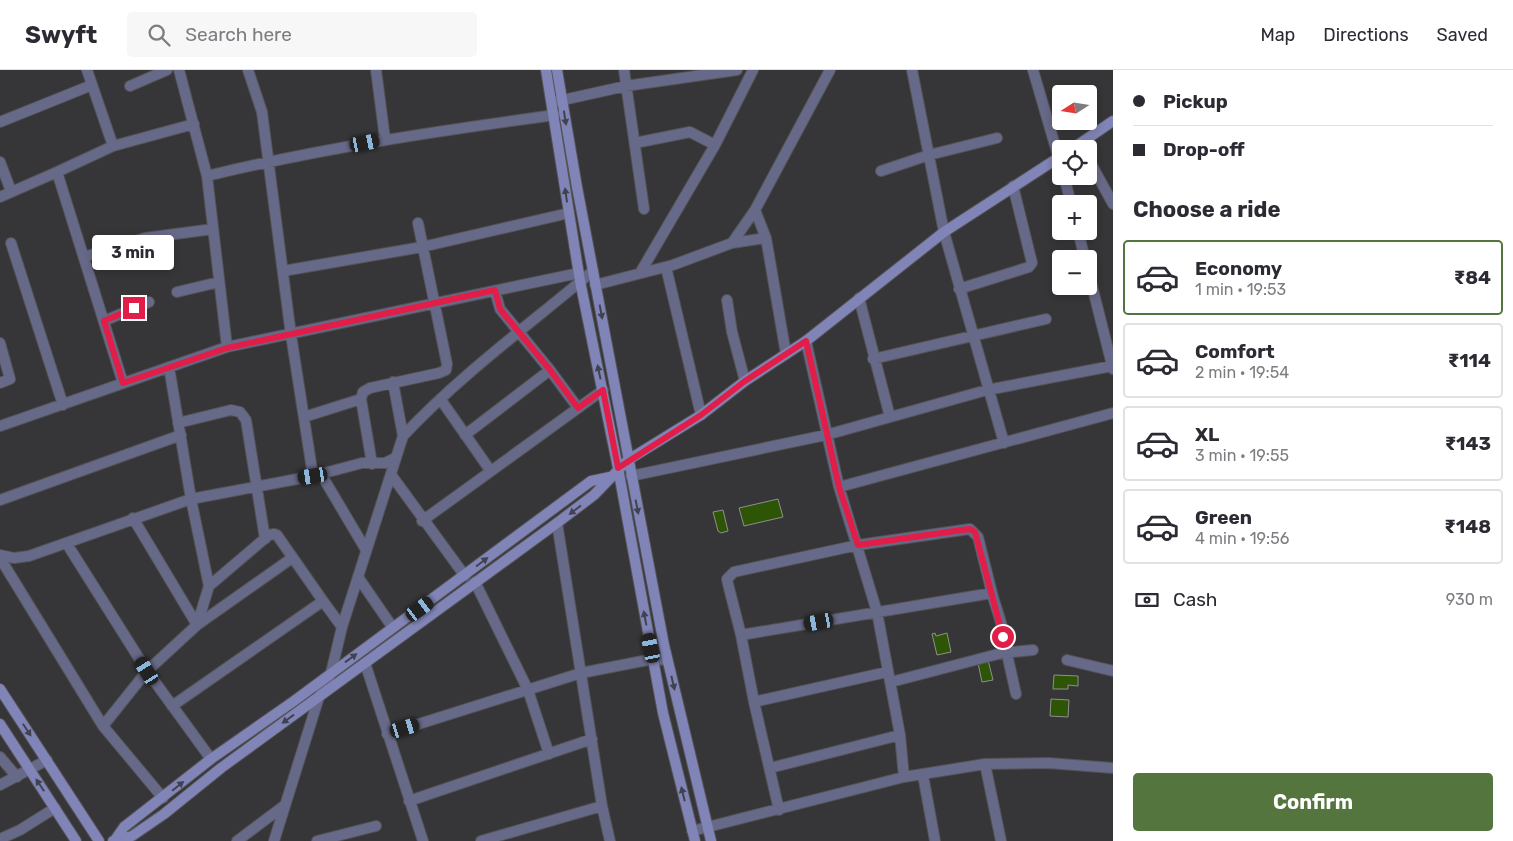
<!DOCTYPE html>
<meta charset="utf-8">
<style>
body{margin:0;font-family:Rubik,sans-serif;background:#f7f7f7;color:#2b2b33;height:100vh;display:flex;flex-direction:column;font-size:19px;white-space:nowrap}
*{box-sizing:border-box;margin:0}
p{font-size:16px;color:#7c7c81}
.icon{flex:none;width:28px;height:28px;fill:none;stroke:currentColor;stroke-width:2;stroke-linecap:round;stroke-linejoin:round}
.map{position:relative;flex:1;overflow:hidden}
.side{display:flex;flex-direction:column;background:#fff;width:400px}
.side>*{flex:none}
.banner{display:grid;align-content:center;height:110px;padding:0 20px;background:#fff}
.needle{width:32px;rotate:258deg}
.buttons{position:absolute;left:1052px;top:15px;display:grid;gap:10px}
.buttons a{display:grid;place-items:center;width:45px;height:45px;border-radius:5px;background:#fff;box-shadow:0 2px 8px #0003;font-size:25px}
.end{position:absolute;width:22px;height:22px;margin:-11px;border:6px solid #e11d48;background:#fff;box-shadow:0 0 0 2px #fff}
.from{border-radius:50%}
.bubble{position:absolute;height:35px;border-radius:5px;background:#fff;box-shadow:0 2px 8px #0003;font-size:16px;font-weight:700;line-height:35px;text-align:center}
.car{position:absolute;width:15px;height:30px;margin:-15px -8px;border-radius:6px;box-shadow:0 0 4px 1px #0007;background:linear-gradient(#222 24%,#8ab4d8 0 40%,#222 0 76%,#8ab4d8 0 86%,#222 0)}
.banner b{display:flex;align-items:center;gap:18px;height:48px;font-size:19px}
.banner b+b{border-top:1px solid #e1e1e2}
.banner i{width:12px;height:12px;background:#2b2b33}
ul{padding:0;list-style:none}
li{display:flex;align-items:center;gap:15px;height:75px;margin:0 10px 8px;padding:0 10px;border:2px solid #e1e1e2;border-radius:5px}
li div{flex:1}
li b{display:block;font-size:19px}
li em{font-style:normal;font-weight:700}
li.active{border-color:#54753d}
li>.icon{width:45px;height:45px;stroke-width:1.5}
h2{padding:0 20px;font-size:22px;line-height:60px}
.pay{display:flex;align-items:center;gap:12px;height:55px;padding:0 20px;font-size:19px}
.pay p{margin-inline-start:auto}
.action{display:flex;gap:10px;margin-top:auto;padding:10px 20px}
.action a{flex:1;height:58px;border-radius:5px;background:#54753d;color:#fff;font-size:20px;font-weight:700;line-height:58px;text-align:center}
header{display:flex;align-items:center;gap:30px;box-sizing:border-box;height:70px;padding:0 25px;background:#fff;border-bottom:1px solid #e1e1e2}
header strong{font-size:24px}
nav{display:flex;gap:28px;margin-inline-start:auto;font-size:18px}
.search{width:350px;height:45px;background:#f7f7f7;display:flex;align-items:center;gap:12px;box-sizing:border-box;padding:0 18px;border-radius:5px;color:#7c7c81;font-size:19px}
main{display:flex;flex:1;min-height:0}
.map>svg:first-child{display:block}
.building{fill:#2e5406;stroke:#8e908d}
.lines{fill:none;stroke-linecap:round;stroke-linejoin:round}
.street-casing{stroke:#535356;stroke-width:12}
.secondary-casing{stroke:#535356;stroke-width:12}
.street{stroke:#676988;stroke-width:10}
.secondary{stroke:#8184b6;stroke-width:10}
.oneway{fill:#414251}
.route{stroke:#e11d48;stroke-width:6}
</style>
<header>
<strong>Swyft</strong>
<div class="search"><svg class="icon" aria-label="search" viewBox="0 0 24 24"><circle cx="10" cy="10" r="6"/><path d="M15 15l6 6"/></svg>Search here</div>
<nav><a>Map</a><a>Directions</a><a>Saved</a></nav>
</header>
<main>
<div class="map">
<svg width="1113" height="771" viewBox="0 0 1113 771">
<rect width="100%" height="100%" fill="#363639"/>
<!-- building -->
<path class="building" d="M778 429 783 447 744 456 739 438Z
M723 440 728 461 721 463 718 461 713 442Z
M935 563 936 566 947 563 951 582 937 585 932 564Z
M988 590 993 610 982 612 978 593Z
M1054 605 1078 606V616L1068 615V619H1053Z
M1051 629 1069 630 1068 647 1050 646Z"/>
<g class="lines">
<defs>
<path id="street" d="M179 0 207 106 227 277
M248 0 262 42 291 265 313 406
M376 0 385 69
M624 0 644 139
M912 0 944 162 1004 373
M1033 0 1061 96
M130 16 167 0
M554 32 626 16 737 0
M0 52 92 15
M635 73 690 62 715 75
M113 76 194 54
M1089 90 1113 134
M0 92 11 121
M881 101 929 85 997 68
M57 102 113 76 87 0
M207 106C322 78 438 61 555 45
M1064 106 1071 134
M0 127 57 102 123 313
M1078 161 1085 189
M766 168 786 284
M11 173 63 335
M732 173 766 168 755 140
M84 187 145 168 213 159
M666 197 701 345
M283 201 422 177 569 143
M640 203 715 75 753 0
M1089 204 1113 299
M595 215 673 195 732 173 755 140 830 0
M959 219 1029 197 1032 193 1013 116
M495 221 500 239 550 300 578 338
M177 222 219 212
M859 228 890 347
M727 230 732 262 745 311
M104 251 149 232
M806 271 839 417 877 542 900 665 904 707
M0 273 10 309 0 313
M873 289 1046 249
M169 297 191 429 209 516 197 555 292 488
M393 312 403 366
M441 330 490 400
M304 347 361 329
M178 353 231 340 240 342 246 350 265 469
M0 356 227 277 579 203
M465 365 550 300
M372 394 361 329 363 322 370 318 439 303 446 300 447 294 418 153
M321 404 366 480
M392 406 465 506
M631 406 826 365 987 320 1112 296
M839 417 1113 343
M0 430 181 365
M422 451 603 320
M557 453 602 736 610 771
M67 474 147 601 211 689
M0 485 14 488 29 486 191 429 313 406 362 393H385L395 388
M0 488 103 656 163 728
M358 507 393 558
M475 512 528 620 549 684
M323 531 342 557
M741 565 992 523C996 540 1009 567 1002 583L891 612
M1002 583 1033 580
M1007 584 1016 624
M1067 590 1113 601
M365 593 423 771
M754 632 741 565 728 514 727 509 734 502 858 475 970 459 978 467 992 523
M172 636 323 531 277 465 274 464 269 465 209 516
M103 656 147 601 197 555 133 448
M387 664 581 603 653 589 667 590
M0 687 17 707
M985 694 1001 771
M770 698 900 665
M923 705 935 771
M0 715 47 690
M409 731 592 669
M779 740 754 632 887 602
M692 761 904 707 985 694 1048 693 1113 698
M0 769 20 760 55 738
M237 771 285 735
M274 771 319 627 331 603 342 557 403 366C460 305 529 255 593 201
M317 771 376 756
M481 771 602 736"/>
<path id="secondary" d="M546 0 580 211 618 398 653 589 663 643 695 771
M557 0 577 117 664 575 711 771
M1072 79 1113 51
M0 619 99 771
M0 654 76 771
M115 770 124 757 211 689 294 631 591 411 610 407
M113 771 132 766 164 744 221 698 557 453 594 425 628 390 701 345 745 311 806 271 944 162 1061 86"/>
</defs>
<!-- street casing -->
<use href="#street" class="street-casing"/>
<!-- secondary casing -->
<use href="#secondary" class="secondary-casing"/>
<!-- street -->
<use href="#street" class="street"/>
<!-- secondary -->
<use href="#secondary" class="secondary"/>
</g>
<!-- one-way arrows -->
<defs><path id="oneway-solid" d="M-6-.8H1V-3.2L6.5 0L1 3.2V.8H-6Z" transform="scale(1.25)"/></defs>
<g class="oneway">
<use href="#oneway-solid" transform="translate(565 48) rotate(81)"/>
<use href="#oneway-solid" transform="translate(566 125) rotate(-98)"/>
<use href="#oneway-solid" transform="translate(601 242) rotate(79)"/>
<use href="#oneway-solid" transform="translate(599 302) rotate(-102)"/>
<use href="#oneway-solid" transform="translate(637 437) rotate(79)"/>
<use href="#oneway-solid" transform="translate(575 440) rotate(143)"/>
<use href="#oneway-solid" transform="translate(482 492) rotate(-37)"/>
<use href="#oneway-solid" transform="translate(645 548) rotate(-101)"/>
<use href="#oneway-solid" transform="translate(351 588) rotate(-36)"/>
<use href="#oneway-solid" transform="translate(673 613) rotate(77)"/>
<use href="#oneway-solid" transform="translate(288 649) rotate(144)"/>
<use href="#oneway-solid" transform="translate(27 660) rotate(57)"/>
<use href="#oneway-solid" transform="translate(40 715) rotate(-124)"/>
<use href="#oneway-solid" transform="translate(178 716) rotate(-39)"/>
<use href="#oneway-solid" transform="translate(683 724) rotate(-104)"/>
</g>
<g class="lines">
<!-- route -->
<path class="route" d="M134 238 104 251 123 313 227 278 495 220 500 239 550 300 578 338 603 320 618 398 701 345 745 311 806 271 839 417 858 475 962 460 970 459 975 462 1003 567"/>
</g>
</svg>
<div class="buttons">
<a><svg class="needle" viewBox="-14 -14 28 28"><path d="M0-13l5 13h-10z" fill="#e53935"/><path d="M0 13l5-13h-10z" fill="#7c7c81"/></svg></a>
<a><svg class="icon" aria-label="locate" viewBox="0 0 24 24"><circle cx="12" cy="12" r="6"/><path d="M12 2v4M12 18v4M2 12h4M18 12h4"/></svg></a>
<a>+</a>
<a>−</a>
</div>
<i class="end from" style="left:1003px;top:567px"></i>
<i class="end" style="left:134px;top:238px"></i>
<div class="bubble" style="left:92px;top:165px;width:82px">3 min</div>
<i class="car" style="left:365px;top:73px;rotate:79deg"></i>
<i class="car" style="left:313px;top:406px;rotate:261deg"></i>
<i class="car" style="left:420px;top:539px;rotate:54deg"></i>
<i class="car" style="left:819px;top:552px;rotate:260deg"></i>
<i class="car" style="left:651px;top:578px;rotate:349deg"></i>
<i class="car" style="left:147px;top:601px;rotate:328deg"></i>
<i class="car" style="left:405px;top:658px;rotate:73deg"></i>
</div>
<section class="side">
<div class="banner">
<b><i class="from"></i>Pickup</b>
<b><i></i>Drop-off</b>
</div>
<h2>Choose a ride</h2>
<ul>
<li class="active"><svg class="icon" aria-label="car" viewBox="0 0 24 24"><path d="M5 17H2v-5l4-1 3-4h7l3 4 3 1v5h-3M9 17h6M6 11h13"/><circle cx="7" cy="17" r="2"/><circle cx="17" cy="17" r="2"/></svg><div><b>Economy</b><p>1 min · 19:53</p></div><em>₹84</em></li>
<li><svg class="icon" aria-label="car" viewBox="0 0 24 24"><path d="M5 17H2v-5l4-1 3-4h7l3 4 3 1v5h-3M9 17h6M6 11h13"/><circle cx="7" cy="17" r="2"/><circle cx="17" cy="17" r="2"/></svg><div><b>Comfort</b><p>2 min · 19:54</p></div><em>₹114</em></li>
<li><svg class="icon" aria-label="car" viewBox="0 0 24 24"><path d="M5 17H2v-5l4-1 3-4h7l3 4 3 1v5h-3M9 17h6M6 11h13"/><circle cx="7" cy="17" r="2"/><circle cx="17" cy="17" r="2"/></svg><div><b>XL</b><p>3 min · 19:55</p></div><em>₹143</em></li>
<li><svg class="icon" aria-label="car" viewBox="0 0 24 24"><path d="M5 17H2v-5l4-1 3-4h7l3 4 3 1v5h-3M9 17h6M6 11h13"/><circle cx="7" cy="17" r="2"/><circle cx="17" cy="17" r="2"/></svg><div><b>Green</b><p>4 min · 19:56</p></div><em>₹148</em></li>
</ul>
<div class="pay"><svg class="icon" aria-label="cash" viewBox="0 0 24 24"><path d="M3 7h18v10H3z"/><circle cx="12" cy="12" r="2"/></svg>Cash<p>930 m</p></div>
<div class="action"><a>Confirm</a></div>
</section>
</main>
